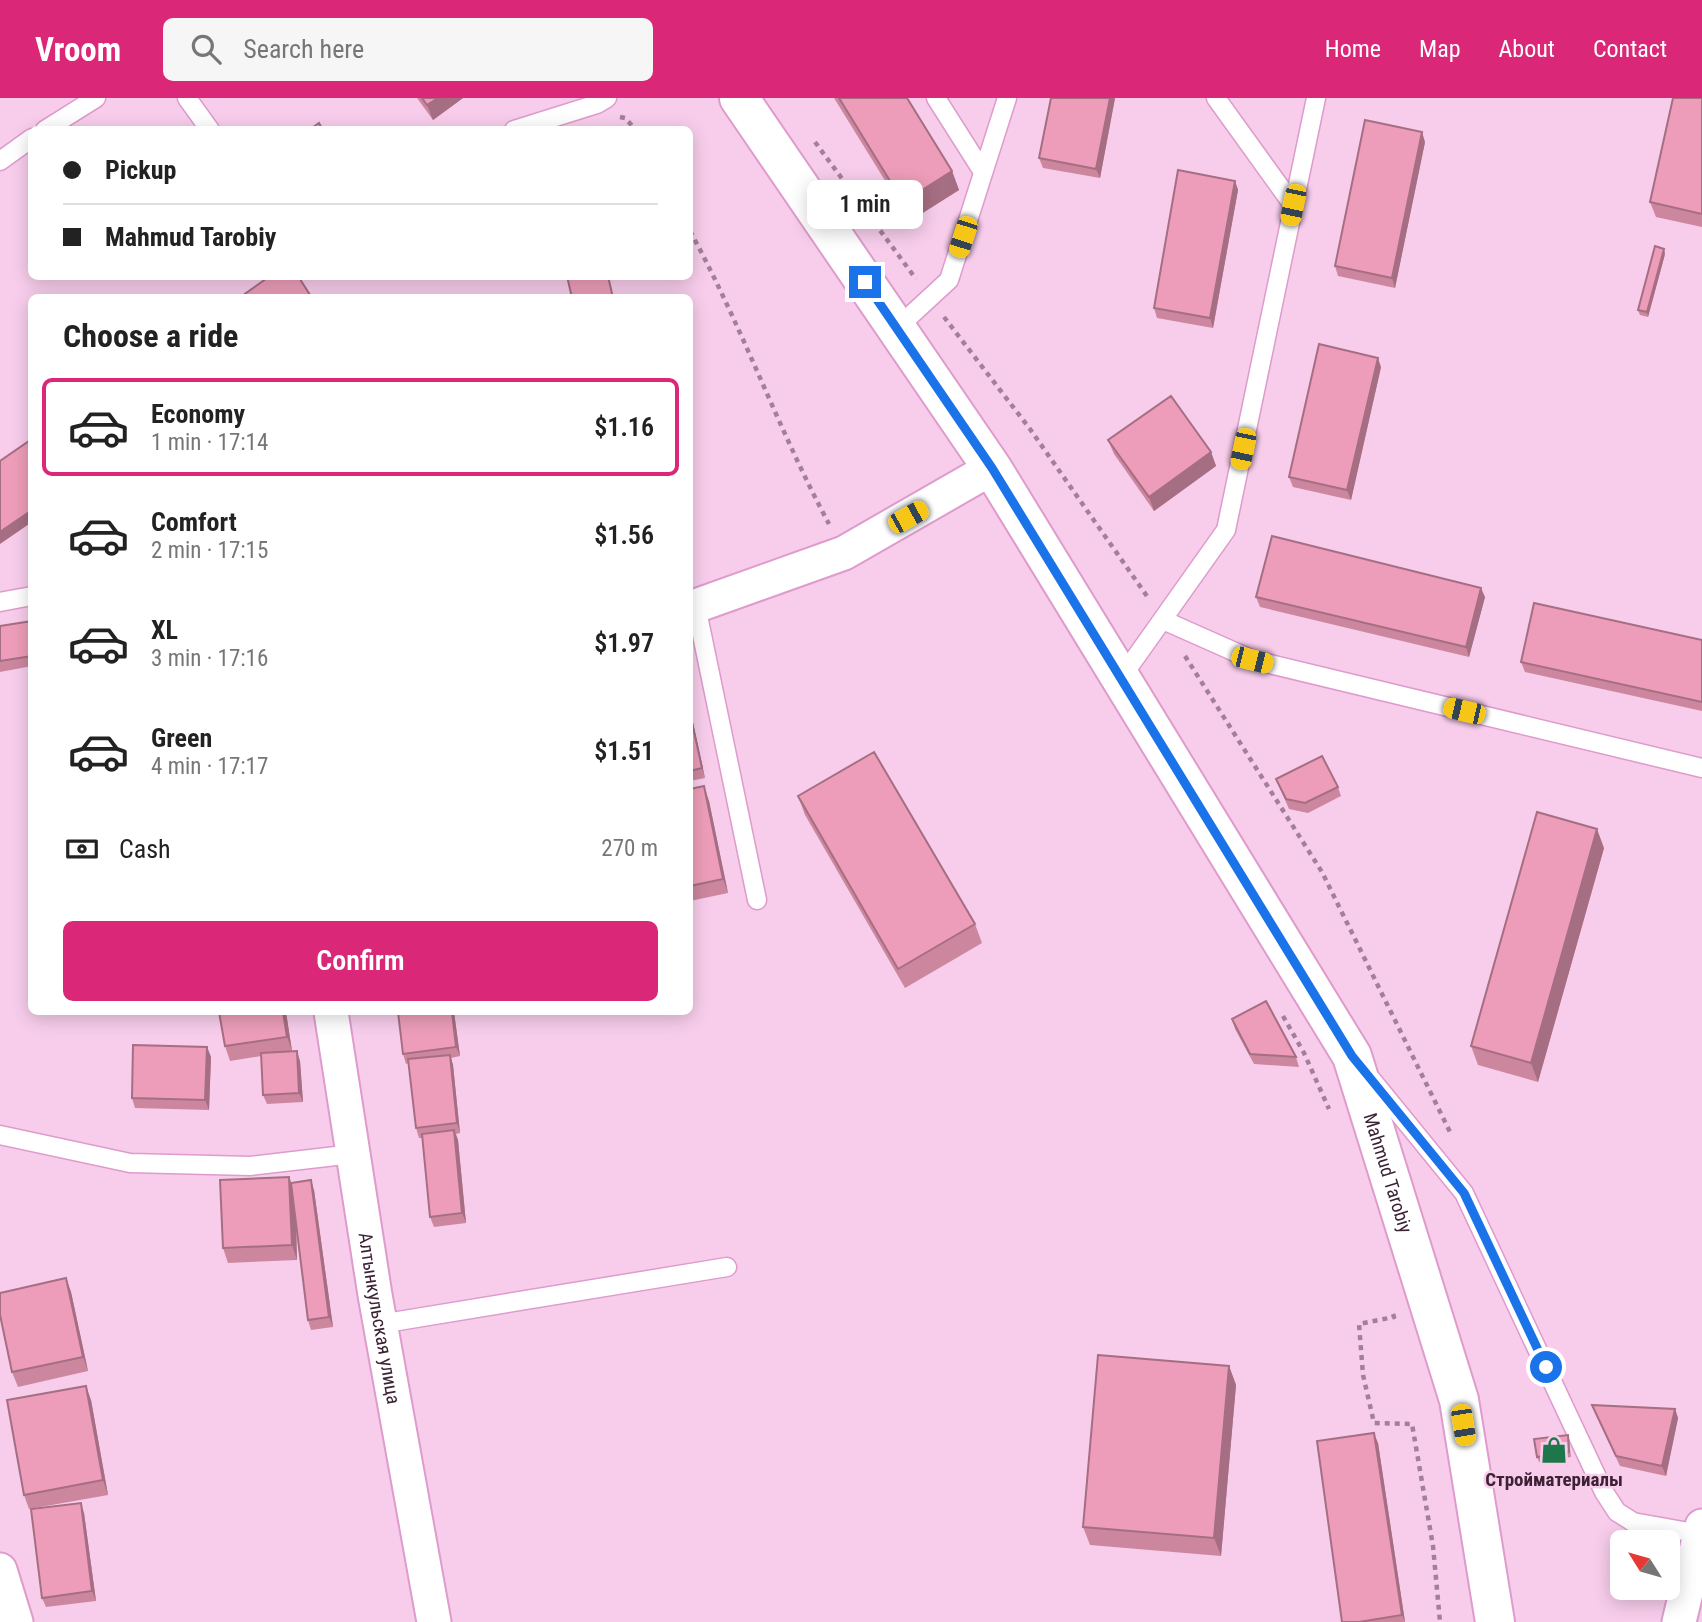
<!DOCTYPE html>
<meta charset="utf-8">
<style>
body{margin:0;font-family:"Roboto Condensed",sans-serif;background:#f6f6f6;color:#222;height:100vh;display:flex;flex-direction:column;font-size:26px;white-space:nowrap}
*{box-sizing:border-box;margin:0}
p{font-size:23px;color:#767676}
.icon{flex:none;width:38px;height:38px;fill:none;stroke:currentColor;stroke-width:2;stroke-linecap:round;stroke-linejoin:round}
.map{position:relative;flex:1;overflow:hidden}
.panel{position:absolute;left:28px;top:196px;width:665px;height:721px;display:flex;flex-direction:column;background:#fff;border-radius:10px;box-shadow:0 4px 18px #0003}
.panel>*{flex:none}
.banner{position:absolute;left:28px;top:28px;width:665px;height:154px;border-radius:10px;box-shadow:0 4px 18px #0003;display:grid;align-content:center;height:154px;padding:0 35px;background:#fff}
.needle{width:46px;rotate:307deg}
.tools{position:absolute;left:1610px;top:1432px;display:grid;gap:14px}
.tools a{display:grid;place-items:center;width:70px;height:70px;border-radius:10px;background:#fff;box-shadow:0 4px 18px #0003;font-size:35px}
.end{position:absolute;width:32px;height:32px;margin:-16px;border:9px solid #1a73e8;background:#fff;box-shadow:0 0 0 4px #fff}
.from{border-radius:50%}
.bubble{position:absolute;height:49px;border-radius:10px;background:#fff;box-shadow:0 4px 18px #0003;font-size:23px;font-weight:600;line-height:49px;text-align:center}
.car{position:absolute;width:21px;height:42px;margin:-21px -10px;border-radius:9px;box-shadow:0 0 5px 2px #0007;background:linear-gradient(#f5c518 24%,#345 0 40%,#f5c518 0 76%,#345 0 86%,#f5c518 0)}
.banner b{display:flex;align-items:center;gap:24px;height:66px;font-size:26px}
.banner b+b{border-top:2px solid #e0e0e0}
.banner i{width:18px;height:18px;background:#222}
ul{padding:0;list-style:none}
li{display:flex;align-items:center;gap:21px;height:98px;margin:0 14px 10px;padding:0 21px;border:4px solid transparent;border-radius:10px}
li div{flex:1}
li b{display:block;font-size:26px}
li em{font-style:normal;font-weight:600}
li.active{border-color:#db2777}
li>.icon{width:63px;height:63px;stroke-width:1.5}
h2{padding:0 35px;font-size:32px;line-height:84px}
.pay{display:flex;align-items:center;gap:18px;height:77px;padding:0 35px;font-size:26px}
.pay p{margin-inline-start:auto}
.primary-button{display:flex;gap:14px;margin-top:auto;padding:14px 35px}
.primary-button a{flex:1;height:80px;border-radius:10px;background:#db2777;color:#fff;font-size:28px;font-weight:600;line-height:80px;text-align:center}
header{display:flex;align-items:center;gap:42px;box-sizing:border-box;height:98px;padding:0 35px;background:#db2777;color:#fff}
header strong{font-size:33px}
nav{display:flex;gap:38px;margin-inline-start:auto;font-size:24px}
.search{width:490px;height:63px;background:#f6f6f6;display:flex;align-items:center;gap:18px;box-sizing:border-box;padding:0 24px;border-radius:10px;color:#767676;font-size:26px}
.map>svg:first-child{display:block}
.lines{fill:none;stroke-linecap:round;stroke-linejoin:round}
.lane-casing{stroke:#de9bcc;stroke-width:21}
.street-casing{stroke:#de9bcc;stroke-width:37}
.primary-casing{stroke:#de9bcc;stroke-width:42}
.path{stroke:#a3809a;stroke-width:4.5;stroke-dasharray:5 5;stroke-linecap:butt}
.lane{stroke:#fff;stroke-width:18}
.street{stroke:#fff;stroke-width:33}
.primary{stroke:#fff;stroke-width:38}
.wall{fill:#cc879f}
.shaded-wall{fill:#a66e82}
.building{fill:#ed9db9;stroke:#a66e82;stroke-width:2}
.route{stroke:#1a73e8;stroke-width:9}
.labels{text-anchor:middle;stroke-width:5;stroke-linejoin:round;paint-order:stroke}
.street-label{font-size:19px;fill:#3c2235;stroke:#f7cdeb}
.poi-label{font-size:19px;font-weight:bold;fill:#3c2235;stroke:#f7cdeb}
</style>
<header>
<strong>Vroom</strong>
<div class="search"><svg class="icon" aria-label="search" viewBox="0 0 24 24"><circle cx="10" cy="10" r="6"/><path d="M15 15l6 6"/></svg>Search here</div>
<nav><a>Home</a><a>Map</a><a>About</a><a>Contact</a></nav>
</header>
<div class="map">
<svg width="1702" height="1524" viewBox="0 0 1702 1524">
<rect width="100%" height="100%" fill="#f7cdeb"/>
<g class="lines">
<defs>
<path id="lane" d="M187 0 210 32
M936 0 983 74
M1216 0 1293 107
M45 32 96 0
M514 32 597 6 607 0
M0 63 32 40
M897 230 949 182 1007 0
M0 504 32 498
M696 508 757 802
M1163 522 1253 562 1702 670
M1121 580 1226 432 1316 0
M1371 981 1464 1095 1604 1394 1617 1414 1633 1424 1700 1436
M0 1037 130 1065 250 1068 353 1056
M380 1226 727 1169"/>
<g id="street">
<path d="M690 510 844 455 992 370"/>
<path id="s1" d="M331 914 375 1197 434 1524"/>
<path d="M0 1472 16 1524"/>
<path d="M1679 1524 1702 1428"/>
</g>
<g id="primary">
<path id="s2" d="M739 0 992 370 1352 958 1459 1302 1495 1524"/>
</g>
</defs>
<!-- lane casing -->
<use href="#lane" class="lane-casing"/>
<!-- street casing -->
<use href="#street" class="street-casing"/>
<!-- primary casing -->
<use href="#primary" class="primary-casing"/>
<!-- path -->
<path class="path" d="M620 19 625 20 636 32
M815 44 916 181
M690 133C742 228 778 331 829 426
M944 219 1030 331 1149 501
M1185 558 1322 774 1451 1036
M1283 918 1304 955 1329 1011
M1393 1216 1394 1219 1359 1226 1363 1277 1374 1325 1412 1326 1433 1448 1440 1524"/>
<!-- lane -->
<use href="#lane" class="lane"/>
<!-- street -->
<use href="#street" class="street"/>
<!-- primary -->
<use href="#primary" class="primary"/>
</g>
<!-- wall -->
<path class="wall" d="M417 0H463L433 22Z
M834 0H907L952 73 959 92 910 123Z
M1051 0H1115L1100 80 1043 70 1039 60Z
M1702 0V129L1656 119 1650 104Z
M1425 44 1395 190 1338 178 1335 168Z
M1235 83 1238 92 1213 230 1157 220 1154 210Z
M1665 156 1648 219 1640 217 1638 212Z
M1381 269 1351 402 1293 389 1289 379Z
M1108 342 1211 354 1216 368 1154 413 1114 356Z
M1256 499H1485L1469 559 1260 509Z
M32 523V568L0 574V528Z
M1702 542V613L1525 574 1521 564Z
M690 615 693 625 705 680 690 683Z
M1276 681 1338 689 1341 698 1308 715 1289 711Z
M690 691 709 703 728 795 690 803Z
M798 698 975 826 982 845 905 890 805 717Z
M1604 750 1538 984 1478 967 1471 948Z
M219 914H286L292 953 300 963 303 1004 267 1006 263 997 261 958 230 963 225 948Z
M454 914 460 958 451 960 453 967 460 1035 456 1036 458 1042 466 1125 434 1129 430 1119 422 1040H419L416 1030 409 965 406 966 403 956Z
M1232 921 1296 959 1299 969 1254 966 1235 931Z
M207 949 211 959 209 1012 135 1010 132 1000Z
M291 1085 314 1092 333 1229 311 1232 308 1222 296 1123 297 1162 228 1165 223 1150Z
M66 1180 71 1194 88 1273 18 1289 12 1274Z
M1229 1268 1236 1287 1221 1458 1090 1447 1083 1429Z
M91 1302 108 1397 29 1411 24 1397Z
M1592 1307 1675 1311 1678 1320 1666 1378 1620 1368 1596 1317Z
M1569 1342 1571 1359 1539 1364 1537 1359Z
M1378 1345 1405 1524H1342Z
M84 1415 96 1503 46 1509 42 1500Z"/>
<!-- shaded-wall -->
<path class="shaded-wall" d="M438 0H463L433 22 427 7Z
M1110 0H1115L1100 80 1096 71Z
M1422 34 1425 44 1395 190 1392 180Z
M952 73 959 92 910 123 903 104Z
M1235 83 1238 92 1213 230 1210 220Z
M1664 151 1665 156 1648 219 1647 214Z
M1378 260 1381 269 1351 402 1347 392Z
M1211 354 1216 368 1154 413 1149 399Z
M32 412V424L0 446V434Z
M1481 490 1485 499 1469 559 1466 549Z
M690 615 693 625 705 680 702 670Z
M704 688 709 703 728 795 723 781Z
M1597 731 1604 750 1538 984 1531 965Z
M283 914H286L292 953 287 939Z
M452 914H454L460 958 456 949Z
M207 949 211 959 209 1012 205 1002Z
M297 953 300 963 303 1004 299 995Z
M450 957 453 967 460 1035 457 1025Z
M454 1032 458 1042 466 1125 462 1115Z
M289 1079 295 1094 297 1162 292 1147Z
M311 1082 314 1092 333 1229 329 1219Z
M66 1180 71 1194 88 1273 83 1259Z
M1229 1268 1236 1287 1221 1458 1214 1440Z
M86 1288 91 1302 108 1397 103 1382Z
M1675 1311 1678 1320 1666 1378 1662 1368Z
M1374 1335 1378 1345 1405 1524 1402 1517Z
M81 1405 84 1415 96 1503 92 1493Z"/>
<!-- building -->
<path class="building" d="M422 0H438L427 7Z
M839 0H907L952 73 903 104Z
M1051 0H1110L1096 71 1039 60Z
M1673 0H1702V116L1650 104Z
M1365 22 1422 34 1392 180 1335 168Z
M319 25 323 32H309Z
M1178 72 1235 83 1210 220 1154 210Z
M1655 148 1664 151 1647 214 1638 212Z
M270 178H298L312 200H239Z
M567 178H608L613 200H572Z
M1319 246 1378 260 1347 392 1289 379Z
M1171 298 1211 354 1149 399 1108 342Z
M32 341V412L0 434V363Z
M1272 438 1481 490 1466 549 1256 499Z
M1534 505 1702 542V604L1521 564Z
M32 523V558L0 563V528Z
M690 615 702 670 690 673Z
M874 654 975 826 898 871 798 698Z
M1322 658 1338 689 1305 705 1286 701 1276 681Z
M704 688 723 781 690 788V691Z
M1537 714 1597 731 1531 965 1471 948Z
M1266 903 1296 959 1250 956 1232 921Z
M219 914H283L287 939 225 948Z
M398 914H452L456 949 403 956Z
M133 947 207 949 205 1002 132 1000Z
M297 953 299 995 263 997 261 955Z
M450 957 457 1025 416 1030 408 961Z
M454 1032 462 1115 430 1119 422 1036Z
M289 1079 292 1147 223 1150 220 1082Z
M311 1082 329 1219 308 1222 291 1085Z
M66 1180 83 1259 12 1274 0 1217V1195Z
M1098 1257 1229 1268 1214 1440 1083 1429Z
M86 1288 103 1382 24 1397 7 1302Z
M1592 1307 1675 1311 1662 1368 1616 1358Z
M1374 1335 1402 1517 1359 1524H1342L1317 1343Z
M1568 1337 1569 1354 1537 1359 1534 1341Z
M81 1405 92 1493 42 1500 31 1411Z"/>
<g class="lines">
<!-- route -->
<path class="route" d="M865 184 992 370 1352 958 1464 1095 1546 1269"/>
</g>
<!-- icons -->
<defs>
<symbol id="shop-bare" viewBox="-9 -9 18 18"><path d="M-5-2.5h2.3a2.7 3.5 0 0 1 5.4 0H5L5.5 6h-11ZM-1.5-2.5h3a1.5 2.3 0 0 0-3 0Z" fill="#1e774b" stroke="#f7cdeb" stroke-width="2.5" paint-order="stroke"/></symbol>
</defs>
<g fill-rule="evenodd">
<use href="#shop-bare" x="1535" y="1333" width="38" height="38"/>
</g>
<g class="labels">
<!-- street labels -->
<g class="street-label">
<text dy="7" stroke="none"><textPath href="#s2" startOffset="1260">Mahmud Tarobiy</textPath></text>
<text dy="7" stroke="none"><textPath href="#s1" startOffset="310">Алтынкульская улица</textPath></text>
</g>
<!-- poi labels -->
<g class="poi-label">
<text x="1554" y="1388">Стройматериалы</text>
</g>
</g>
</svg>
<div class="tools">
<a><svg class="needle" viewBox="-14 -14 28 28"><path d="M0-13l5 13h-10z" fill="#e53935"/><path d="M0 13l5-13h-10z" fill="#767676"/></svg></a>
</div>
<i class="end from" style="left:1546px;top:1269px"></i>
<i class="end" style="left:865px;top:184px"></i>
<div class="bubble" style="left:807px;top:82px;width:116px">1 min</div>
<i class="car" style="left:1293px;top:107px;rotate:192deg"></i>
<i class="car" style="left:963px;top:139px;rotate:198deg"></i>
<i class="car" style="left:1243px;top:351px;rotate:192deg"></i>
<i class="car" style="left:908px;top:419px;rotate:61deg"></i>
<i class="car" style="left:1252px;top:562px;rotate:104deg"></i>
<i class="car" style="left:1464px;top:613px;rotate:283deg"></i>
<i class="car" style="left:1463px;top:1327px;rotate:171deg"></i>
<div class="banner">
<b><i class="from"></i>Pickup</b>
<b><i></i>Mahmud Tarobiy</b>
</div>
<section class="panel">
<h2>Choose a ride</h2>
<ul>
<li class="active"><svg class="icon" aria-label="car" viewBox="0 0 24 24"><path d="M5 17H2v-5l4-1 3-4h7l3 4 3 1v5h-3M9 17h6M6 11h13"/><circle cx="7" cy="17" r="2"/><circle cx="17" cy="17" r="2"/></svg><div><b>Economy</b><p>1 min · 17:14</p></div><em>$1.16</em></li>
<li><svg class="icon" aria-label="car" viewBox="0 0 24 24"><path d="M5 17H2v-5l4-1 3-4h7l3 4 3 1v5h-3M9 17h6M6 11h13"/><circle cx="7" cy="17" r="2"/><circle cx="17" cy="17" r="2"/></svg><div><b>Comfort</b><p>2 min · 17:15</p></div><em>$1.56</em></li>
<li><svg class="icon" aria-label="car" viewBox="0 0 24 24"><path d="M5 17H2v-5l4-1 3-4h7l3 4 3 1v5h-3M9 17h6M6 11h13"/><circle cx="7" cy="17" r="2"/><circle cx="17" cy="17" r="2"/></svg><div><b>XL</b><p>3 min · 17:16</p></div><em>$1.97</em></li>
<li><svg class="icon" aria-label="car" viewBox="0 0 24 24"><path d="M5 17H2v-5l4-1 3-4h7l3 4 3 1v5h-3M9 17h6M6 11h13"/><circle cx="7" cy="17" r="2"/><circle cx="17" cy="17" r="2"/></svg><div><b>Green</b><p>4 min · 17:17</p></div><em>$1.51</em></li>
</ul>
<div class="pay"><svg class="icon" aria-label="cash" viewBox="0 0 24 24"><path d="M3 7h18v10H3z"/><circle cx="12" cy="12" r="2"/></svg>Cash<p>270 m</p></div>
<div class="primary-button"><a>Confirm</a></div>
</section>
</div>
